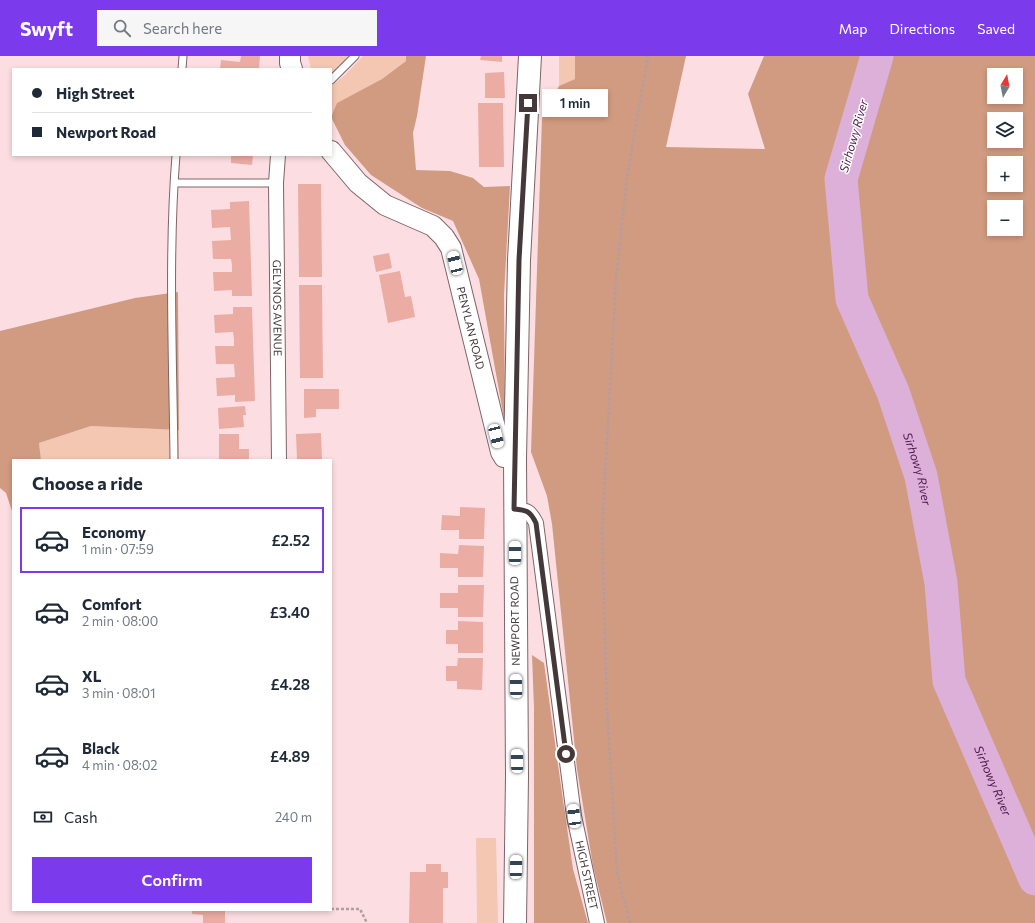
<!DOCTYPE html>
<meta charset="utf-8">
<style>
body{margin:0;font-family:Commissioner,sans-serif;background:#f6f6f7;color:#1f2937;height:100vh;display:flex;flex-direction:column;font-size:15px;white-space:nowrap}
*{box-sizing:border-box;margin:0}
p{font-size:13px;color:#747a83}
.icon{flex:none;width:22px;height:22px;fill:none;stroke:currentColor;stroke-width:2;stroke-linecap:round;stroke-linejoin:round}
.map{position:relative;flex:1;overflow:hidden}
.drawer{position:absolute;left:12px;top:403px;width:320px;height:452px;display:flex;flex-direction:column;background:#fff;border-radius:0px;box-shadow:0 2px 6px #0003}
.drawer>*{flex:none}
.hud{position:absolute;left:12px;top:12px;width:320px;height:88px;border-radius:0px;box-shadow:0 2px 6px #0003;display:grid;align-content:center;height:88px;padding:0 20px;background:#fff}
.needle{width:26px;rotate:10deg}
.fabs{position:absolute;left:987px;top:12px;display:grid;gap:8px}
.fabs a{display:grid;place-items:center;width:36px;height:36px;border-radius:0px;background:#fff;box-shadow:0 2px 6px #0003;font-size:20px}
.end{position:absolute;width:18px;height:18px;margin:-9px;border:5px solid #44383a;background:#fff;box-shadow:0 0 0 2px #fff}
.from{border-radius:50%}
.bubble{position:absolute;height:28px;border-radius:0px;background:#fff;box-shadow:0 2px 6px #0003;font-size:13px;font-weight:600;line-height:28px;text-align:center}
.car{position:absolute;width:12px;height:24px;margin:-12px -6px;border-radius:5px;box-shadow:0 0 3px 1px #0007;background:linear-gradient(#fff 24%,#345 0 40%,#fff 0 76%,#345 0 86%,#fff 0)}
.hud b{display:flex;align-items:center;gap:14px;height:38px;font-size:15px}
.hud b+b{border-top:1px solid #e0e1e3}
.hud i{width:10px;height:10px;background:#1f2937}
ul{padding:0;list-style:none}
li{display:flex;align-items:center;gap:12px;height:66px;margin:0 8px 6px;padding:0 12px;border:2px solid transparent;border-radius:0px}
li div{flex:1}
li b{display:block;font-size:15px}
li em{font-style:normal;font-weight:600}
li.selected{border-color:#7c3aed}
li>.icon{width:36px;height:36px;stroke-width:1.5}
h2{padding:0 20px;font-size:18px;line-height:48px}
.pay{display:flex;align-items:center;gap:10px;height:44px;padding:0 20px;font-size:15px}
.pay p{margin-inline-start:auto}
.button{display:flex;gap:8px;margin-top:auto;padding:8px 20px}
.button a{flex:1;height:46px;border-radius:0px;background:#7c3aed;color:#fff;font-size:16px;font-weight:600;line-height:46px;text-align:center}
header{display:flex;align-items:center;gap:24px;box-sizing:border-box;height:56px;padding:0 20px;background:#7c3aed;color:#fff}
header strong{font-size:19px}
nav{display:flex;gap:22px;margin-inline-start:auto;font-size:14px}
.search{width:280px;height:36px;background:#f6f6f7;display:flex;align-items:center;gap:10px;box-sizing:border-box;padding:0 14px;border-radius:0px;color:#747a83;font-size:15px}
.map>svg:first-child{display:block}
.green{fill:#f4c7b2}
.forest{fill:#d19b81;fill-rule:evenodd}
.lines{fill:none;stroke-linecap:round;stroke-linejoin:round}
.river{stroke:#ddb0d9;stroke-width:33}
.building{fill:#ebaca4}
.lane-casing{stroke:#7e6468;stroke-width:9}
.street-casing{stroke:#7e6468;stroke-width:16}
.secondary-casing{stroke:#7e6468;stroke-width:22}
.primary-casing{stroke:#7e6468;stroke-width:24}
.path{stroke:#b49da0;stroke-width:2.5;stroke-dasharray:3 2;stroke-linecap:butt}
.lane{stroke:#fff;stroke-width:7}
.street{stroke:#fff;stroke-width:14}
.secondary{stroke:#fff;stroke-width:20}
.primary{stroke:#fff;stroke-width:22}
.route{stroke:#44383a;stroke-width:5}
.labels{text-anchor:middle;stroke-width:3;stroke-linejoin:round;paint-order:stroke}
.street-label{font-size:11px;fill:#44383a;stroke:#fff}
.water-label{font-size:12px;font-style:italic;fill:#4e1a4d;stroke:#fff}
</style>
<header>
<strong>Swyft</strong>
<div class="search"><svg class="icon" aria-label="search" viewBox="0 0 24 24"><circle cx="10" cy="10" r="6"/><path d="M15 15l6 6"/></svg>Search here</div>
<nav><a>Map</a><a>Directions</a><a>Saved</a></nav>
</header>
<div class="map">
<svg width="1035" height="867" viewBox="0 0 1035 867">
<rect width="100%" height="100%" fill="#fcdee2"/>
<!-- green -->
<path class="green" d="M308 0H349L331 18V13H311Z
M363 0H406V5L382 23 337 47 331 61V30L345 19Z
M559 0H575V23L559 30Z
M91 370 179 374V404H41L39 387Z
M476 782H496L498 867H477Z"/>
<!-- forest -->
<path class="forest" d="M406 0H426L417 60 413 77 416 114 450 115 473 122 484 131 510 130 504 239 505 368 479 223 453 165 422 152 371 119 345 89 331 61 337 47 382 23 406 5Z
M575 0H686L666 91 765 93 748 38 764 0H1035V867H607L593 810 577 713 552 468 547 440 531 396 542 62 559 30 575 23ZM994 19H1016V41H994ZM994 63H1016V85H994ZM994 107H1016V129H994ZM994 151H1016V173H994Z
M178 236 179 374 91 370 39 387 41 404H13V458L6 437 0 432V275L135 242Z
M532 599 544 607 560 723 573 813 588 867H534V652Z"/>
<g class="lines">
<!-- river -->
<path class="river" id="s1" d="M877 0 841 123 852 243 893 336 921 420 941 527 949 625 1035 823"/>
</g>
<!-- building -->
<path class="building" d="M241 0H260L259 13H220L221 4 240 6Z
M481 0H502V6L480 4Z
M504 16 505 42H485V17Z
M478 47H503L504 111H479Z
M231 99H253L252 109 231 107Z
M298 128H321L322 221H299Z
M249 145 252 240H232V234L214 235 213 216H232V209L231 203H213L212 185 231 184 230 171 212 172 211 154 230 153V146Z
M389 197 392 212 376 216 373 200Z
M400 215 405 241 411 240 415 261 388 267 379 219Z
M299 229H322L323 322H300Z
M233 251H252L255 345 235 346V339L217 340 216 322 235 321 234 308H216L215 290H234V283L233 276 215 277 214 259 233 258Z
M304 333H339V353H316V361L304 362Z
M245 350 246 359H243L244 371 219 373 218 352Z
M321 377 322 404H297L296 378Z
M219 378H239V393H249V404H219Z
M460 451 485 452 484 483H459V474H441L442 459 460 460Z
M459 489 484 490 483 521H458V512H440V497L458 498Z
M458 529H484L483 561H458V552H440V537H458Z
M458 565 483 566V597H458V588H446V574H458Z
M458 602H483L482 634 457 633V625H446V610H457Z
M426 808H441V816H448V832H443V867H409L410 816H426Z
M192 854H225V867H203V859L192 858Z"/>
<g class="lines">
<defs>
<path id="lane" d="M182 13 183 0
M331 24 355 0
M174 127H276
M174 404C173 303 168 200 176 99"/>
<g id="street">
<path id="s2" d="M278 99 276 127 279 404"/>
<path id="s3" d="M514 453C527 454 530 455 536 467L574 760 597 867"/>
</g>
<g id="secondary">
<path d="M290 0V7L292 13"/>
<path id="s4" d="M331 95 358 127 385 149 433 170 444 181 451 192 501 396 504 401 515 402"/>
</g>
<path id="primary" d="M515 867 517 720 515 402 519 204 530 0"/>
</defs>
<!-- lane casing -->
<use href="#lane" class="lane-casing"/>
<!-- street casing -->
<use href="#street" class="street-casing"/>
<!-- secondary casing -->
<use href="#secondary" class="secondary-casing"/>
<!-- primary casing -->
<use href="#primary" class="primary-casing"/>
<!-- path -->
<path class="path" d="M331 853H360L367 867
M630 867 617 816 607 653 602 475 616 222 627 121 648 0"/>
<!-- lane -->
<use href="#lane" class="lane"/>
<!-- street -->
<use href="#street" class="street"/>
<!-- secondary -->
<use href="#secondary" class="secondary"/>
<!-- primary -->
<use href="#primary" class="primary"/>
</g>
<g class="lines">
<!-- route -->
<path class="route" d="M528 47 519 204 514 453C527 454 530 455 536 467L566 698"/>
</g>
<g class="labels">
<!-- street labels -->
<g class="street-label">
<text dy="4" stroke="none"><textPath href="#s2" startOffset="153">GELYNOS AVENUE</textPath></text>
<text dy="4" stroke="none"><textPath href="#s4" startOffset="240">PENYLAN ROAD</textPath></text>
<text transform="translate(515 565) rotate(-91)" y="4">NEWPORT ROAD</text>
<text dy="4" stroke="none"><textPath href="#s3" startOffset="384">HIGH STREET</textPath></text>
</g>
<!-- water labels -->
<g class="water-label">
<text transform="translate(854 80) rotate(-74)" y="4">Sirhowy River</text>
<text dy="4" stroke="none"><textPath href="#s1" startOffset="431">Sirhowy River</textPath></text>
<text dy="4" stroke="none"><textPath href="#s1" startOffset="755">Sirhowy River</textPath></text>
</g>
</g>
</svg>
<div class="fabs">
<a><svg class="needle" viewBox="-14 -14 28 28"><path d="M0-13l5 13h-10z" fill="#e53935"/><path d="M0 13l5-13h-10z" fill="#747a83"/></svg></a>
<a><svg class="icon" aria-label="layers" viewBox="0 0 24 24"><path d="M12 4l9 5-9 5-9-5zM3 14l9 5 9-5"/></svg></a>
<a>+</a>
<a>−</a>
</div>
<i class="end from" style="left:566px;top:698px"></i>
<i class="end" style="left:528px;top:47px"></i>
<div class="bubble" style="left:542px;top:33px;width:66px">1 min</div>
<i class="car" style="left:455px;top:207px;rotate:346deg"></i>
<i class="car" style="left:496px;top:380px;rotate:166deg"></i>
<i class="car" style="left:515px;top:497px;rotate:0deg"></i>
<i class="car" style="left:516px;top:630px;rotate:359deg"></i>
<i class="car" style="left:517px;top:705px;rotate:359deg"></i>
<i class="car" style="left:574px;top:760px;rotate:353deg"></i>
<i class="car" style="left:516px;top:811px;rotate:1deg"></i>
<div class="hud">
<b><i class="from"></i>High Street</b>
<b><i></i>Newport Road</b>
</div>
<section class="drawer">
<h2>Choose a ride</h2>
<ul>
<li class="selected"><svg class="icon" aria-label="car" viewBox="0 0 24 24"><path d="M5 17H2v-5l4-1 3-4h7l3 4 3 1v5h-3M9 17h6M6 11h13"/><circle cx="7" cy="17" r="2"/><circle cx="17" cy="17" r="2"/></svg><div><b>Economy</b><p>1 min · 07:59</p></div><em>£2.52</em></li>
<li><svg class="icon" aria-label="car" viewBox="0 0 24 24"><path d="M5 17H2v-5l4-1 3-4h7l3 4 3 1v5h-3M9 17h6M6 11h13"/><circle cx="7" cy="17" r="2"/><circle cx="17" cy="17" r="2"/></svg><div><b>Comfort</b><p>2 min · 08:00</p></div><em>£3.40</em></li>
<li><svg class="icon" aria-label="car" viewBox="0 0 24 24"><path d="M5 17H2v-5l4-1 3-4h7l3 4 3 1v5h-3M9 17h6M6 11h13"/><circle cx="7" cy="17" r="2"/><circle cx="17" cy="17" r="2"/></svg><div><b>XL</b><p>3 min · 08:01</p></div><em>£4.28</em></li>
<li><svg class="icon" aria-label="car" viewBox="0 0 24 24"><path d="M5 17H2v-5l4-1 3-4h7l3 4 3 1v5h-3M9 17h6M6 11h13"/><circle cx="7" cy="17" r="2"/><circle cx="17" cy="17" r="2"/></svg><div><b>Black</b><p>4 min · 08:02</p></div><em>£4.89</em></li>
</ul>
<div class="pay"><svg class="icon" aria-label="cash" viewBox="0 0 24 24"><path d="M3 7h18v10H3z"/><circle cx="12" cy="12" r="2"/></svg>Cash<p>240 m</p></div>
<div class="button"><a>Confirm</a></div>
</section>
</div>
